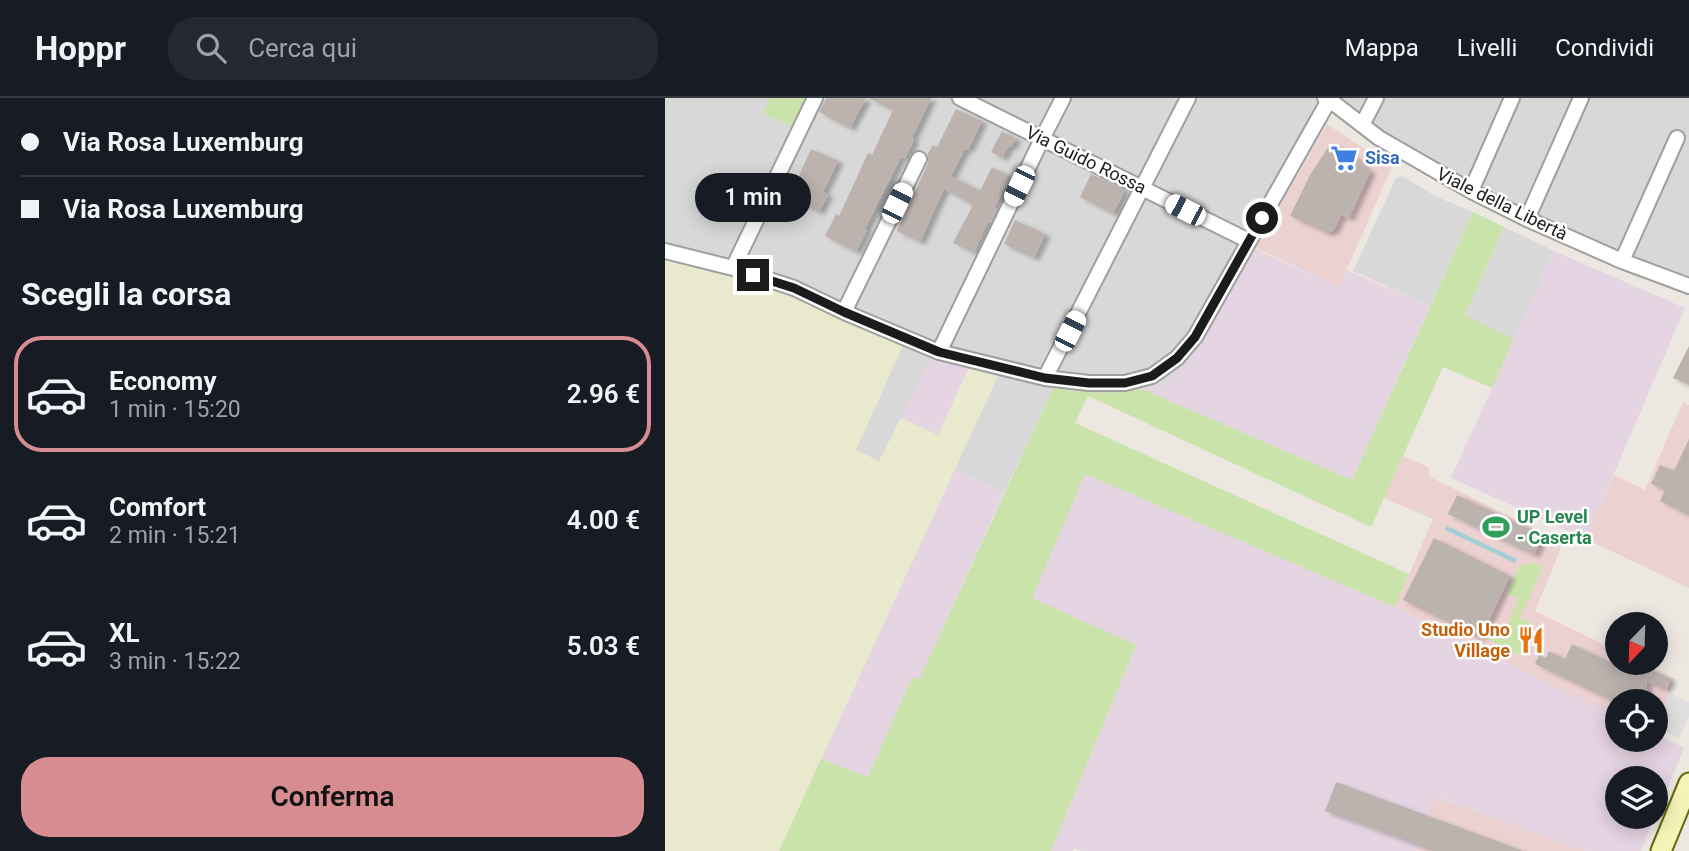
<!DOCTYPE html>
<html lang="it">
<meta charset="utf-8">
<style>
body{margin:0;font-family:Roboto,sans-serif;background:#242831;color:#f1f3f6;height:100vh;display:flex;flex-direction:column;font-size:26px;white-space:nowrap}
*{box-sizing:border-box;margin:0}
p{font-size:23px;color:#9ea1a6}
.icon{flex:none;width:38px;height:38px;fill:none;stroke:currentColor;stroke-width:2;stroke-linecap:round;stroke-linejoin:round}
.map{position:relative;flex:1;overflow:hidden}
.side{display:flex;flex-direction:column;background:#171b24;width:665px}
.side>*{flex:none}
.guide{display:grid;align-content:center;height:154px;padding:0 21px;background:#171b24}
.needle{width:46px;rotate:203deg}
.tools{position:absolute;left:940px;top:514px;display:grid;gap:14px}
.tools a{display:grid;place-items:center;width:63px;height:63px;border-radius:50%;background:#171b24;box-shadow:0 4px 18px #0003;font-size:35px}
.end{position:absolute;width:32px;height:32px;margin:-16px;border:9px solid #1b1b1b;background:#fff;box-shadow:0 0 0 4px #fff}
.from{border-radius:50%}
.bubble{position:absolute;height:49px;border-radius:24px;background:#171b24;box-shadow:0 4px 18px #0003;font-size:23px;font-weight:600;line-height:49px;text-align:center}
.car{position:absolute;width:21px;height:42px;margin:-21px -10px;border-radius:9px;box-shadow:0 0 5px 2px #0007;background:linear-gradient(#fff 24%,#345 0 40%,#fff 0 76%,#345 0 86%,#fff 0)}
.guide b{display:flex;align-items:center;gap:24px;height:66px;font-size:26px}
.guide b+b{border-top:2px solid #363941}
.guide i{width:18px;height:18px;background:#f1f3f6}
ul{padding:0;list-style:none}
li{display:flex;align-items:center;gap:21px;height:116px;margin:0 14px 10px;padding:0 7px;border:4px solid transparent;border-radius:28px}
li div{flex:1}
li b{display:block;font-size:26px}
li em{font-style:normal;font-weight:600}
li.selected{border-color:#d78c92}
li>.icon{width:63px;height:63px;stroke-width:1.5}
h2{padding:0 21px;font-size:32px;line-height:84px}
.action{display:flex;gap:14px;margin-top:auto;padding:14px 21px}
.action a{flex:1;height:80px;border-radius:28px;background:#d78c92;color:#111;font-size:28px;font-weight:600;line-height:80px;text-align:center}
header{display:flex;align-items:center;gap:42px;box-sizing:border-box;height:98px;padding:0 35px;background:#171b24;border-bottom:2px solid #363941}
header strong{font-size:33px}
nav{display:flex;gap:38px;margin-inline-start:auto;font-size:24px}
.search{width:490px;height:63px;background:#242831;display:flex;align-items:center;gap:18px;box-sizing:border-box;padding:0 24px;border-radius:28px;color:#9ea1a6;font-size:26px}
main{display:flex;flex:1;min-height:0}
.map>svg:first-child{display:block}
.residential{fill:#d9d8d8}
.commercial{fill:#ecd1d1}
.industrial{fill:#e5d4e2}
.farmland{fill:#e9eacd}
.grass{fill:#c9e3aa}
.parking{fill:#dfdfdf}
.water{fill:#a4ced7}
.building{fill:#bcb3ae;filter:url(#shadow)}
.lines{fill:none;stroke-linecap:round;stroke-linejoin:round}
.minor-casing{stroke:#9f9f9f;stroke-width:18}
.secondary-casing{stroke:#63680c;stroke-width:23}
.minor{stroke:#fff;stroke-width:14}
.secondary{stroke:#f4f4b7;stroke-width:19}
.route{stroke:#1b1b1b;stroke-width:9}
.labels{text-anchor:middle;stroke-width:5;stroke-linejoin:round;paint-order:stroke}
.shop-label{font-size:18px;font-weight:bold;fill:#366cbe;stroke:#fff;text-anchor:start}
.street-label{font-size:18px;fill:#1b1b1b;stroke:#fff}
.leisure-label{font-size:18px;font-weight:bold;fill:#27864d;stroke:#fff;text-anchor:start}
.food-label{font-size:18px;font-weight:bold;fill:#c56008;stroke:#fff;text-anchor:end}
</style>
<header>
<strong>Hoppr</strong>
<div class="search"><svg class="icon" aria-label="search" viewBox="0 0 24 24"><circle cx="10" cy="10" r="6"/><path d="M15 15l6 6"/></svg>Cerca qui</div>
<nav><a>Mappa</a><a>Livelli</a><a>Condividi</a></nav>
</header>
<main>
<section class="side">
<div class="guide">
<b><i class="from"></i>Via Rosa Luxemburg</b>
<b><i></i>Via Rosa Luxemburg</b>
</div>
<h2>Scegli la corsa</h2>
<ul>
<li class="selected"><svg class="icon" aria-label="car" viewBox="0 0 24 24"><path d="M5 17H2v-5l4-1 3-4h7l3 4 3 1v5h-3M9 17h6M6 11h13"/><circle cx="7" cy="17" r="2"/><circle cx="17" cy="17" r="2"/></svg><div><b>Economy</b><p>1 min · 15:20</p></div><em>2.96 €</em></li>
<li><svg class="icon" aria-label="car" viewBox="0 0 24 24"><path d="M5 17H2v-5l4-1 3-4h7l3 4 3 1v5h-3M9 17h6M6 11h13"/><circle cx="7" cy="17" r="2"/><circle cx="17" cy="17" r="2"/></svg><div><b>Comfort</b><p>2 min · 15:21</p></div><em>4.00 €</em></li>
<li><svg class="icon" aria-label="car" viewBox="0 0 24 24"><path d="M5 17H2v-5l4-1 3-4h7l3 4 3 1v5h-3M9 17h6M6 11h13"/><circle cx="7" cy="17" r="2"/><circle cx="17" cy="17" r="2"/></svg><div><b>XL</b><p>3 min · 15:22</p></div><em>5.03 €</em></li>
</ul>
<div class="action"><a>Conferma</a></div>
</section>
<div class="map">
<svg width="1024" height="753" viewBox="0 0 1024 753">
<defs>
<filter id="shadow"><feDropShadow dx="5.5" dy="3" stdDeviation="2" flood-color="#0004"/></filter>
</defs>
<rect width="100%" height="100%" fill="#ece8e1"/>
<!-- residential -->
<path class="residential" d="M0 0H99L104 3 126 29 141 0H1024V186L783 79 664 1 529 255 515 273 501 283 489 288 466 293 444 295H416L388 290 339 395 289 371 333 278 266 259 214 364 190 353 238 247 188 227 114 192 78 181 0 162Z
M737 78 772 99 808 114 765 208 688 173 731 80Z
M839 129 889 153 849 241 800 217Z"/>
<!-- commercial -->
<path class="commercial" d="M662 26 727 69 674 189 591 150Z
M1018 304 1024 307V490L921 441 949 377 980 392Z
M738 358 763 369 765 379 898 445 870 513 952 553V565H977L1010 581 991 627 990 604H952V618L836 562 730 509 768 421 719 400Z
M770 699 921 753H751Z"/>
<!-- industrial -->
<path class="industrial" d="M586 149 674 189 682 172 765 208 687 382 477 291 489 288 501 283 515 273 529 255Z
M889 153 1020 210 921 441 786 380Z
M266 259 304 270 273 338 236 320Z
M289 371 339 395 254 582 247 579 203 680 156 661Z
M420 375 724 506 836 562 952 618V642H990L991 636 1019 650 991 718 990 681H952V719H990L976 753H921L771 699 751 753H416L409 750 408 753H386L471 547 366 500Z"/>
<!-- farmland -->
<path class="farmland" d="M0 162 78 181 114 192 188 227 238 247 191 352 214 363 236 320 273 337 304 270 333 278 114 753H0Z"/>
<!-- grass -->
<path class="grass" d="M99 0H141L127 29 98 15 104 3Z
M808 114 839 129 800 217 849 241 827 290 778 269 706 429 423 298 410 325 744 476 730 509 420 376 367 500 471 547 386 753H114L156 661 203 679 247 579 254 582 388 290C418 295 447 297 477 291L687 382Z
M865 463 878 469 855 519 867 526 860 529 864 539 869 543 863 546 856 558 819 539 826 524 841 530 854 501 842 495 856 465 863 468Z"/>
<!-- parking -->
<path class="parking" d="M1004 595 1024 604V618L1014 640 991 629Z"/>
<!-- water -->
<path class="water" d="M782 428 852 461 850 465 780 432Z"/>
<!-- building -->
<path class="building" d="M161 0H201L185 30 154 14Z
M203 0H266L247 40 249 41 240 61 236 59 200 131 202 132 191 154 160 138 171 116 174 118 203 55 207 57 228 12Z
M291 11 317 23 303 52 300 51 286 78 315 93 327 69 346 79 329 110 332 111 326 125 323 124 309 155 288 145 308 107 279 91 255 144 232 133 263 65 262 57 268 47 272 49Z
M337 33 351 41 346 49 344 48 337 60 326 54Z
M666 45 688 58 705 74 684 120 676 117 669 132 662 135 625 118 645 77Z
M146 51 173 63 158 94 163 97 154 114 118 97 127 79 132 82Z
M426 76 460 92 448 116 415 99Z
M350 122 380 136 369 160 339 146Z
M1024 248V287L1008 280Z
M1024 341V417L995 403 1000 392 986 386 995 367 1009 373Z
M792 397 878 437 869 457 783 416Z
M769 440 845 478 815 540 738 502Z
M907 546 974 578 979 569 1006 581 1001 592 981 583 983 604H950L870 566 874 557 881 560 884 553 900 561Z
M671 684 856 752V753H768L753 747 660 713Z"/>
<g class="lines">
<defs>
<path id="minor" d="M295 0 584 143
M662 0 714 40 806 93 862 121 957 163 1024 188
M697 27 711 0
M806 93 847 0
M862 121 916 0
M0 153 68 170 129 190 179 214 274 254 380 280 424 285H460L487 278 512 260 530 239 664 2 660 0
M957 163 1012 40
M68 170 150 0
M179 214 254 61
M274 254 377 41 398 0
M380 280 523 0"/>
<path id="secondary" d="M996 753 1024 685"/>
</defs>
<!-- minor casing -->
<use href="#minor" class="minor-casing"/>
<!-- secondary casing -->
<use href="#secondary" class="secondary-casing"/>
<!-- minor -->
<use href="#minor" class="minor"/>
<!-- secondary -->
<use href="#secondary" class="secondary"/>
</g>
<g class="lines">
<!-- route -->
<path class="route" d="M88 177 129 190 179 214 274 254 380 280 424 285H460L487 278 512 260 530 239 597 120"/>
</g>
<!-- icons -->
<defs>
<symbol id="supermarket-bare" viewBox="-9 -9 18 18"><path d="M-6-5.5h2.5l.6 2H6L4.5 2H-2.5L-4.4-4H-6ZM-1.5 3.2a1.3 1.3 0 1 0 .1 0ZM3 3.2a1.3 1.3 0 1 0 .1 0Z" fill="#3f7fe0" stroke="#fff" stroke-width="2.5" paint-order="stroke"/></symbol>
<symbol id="stadium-bare" viewBox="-9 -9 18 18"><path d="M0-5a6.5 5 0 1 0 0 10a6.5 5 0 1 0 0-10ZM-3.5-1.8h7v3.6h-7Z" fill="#2e9e5b" stroke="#fff" stroke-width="2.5" paint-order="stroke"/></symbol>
<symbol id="restaurant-bare" viewBox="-9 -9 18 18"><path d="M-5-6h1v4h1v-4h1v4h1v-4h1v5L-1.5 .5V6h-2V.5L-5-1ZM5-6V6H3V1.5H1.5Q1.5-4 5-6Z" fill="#e8710a" stroke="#fff" stroke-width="2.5" paint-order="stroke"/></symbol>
</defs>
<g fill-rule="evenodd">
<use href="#supermarket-bare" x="660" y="41" width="38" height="38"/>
<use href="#stadium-bare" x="812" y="410" width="38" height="38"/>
<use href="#restaurant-bare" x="847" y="523" width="38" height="38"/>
</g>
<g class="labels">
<!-- shop labels -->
<g class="shop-label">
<text x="700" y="66">Sisa</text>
</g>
<!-- street labels -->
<g class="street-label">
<text transform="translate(421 62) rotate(26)" y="6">Via Guido Rossa</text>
<text transform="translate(837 106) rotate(26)" y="6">Viale della Libertà</text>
</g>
<!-- leisure labels -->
<g class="leisure-label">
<text x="852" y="425">UP Level<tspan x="852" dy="21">- Caserta</tspan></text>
</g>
<!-- food labels -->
<g class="food-label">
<text x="845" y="538">Studio Uno<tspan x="845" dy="21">Village</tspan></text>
</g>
</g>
</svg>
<div class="tools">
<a><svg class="needle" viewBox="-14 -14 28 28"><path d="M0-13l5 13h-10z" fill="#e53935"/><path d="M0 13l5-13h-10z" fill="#9ea1a6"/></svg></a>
<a><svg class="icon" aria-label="locate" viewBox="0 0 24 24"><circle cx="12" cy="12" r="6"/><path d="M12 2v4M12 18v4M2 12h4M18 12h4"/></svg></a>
<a><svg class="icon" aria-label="layers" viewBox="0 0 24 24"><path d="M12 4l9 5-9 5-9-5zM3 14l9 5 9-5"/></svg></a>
</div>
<i class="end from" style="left:597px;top:120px"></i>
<i class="end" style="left:88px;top:177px"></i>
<div class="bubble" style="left:30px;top:75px;width:116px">1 min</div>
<i class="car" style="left:354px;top:88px;rotate:206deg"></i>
<i class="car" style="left:232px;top:105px;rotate:26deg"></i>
<i class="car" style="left:520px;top:112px;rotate:297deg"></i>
<i class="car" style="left:405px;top:233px;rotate:27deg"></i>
</div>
</main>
